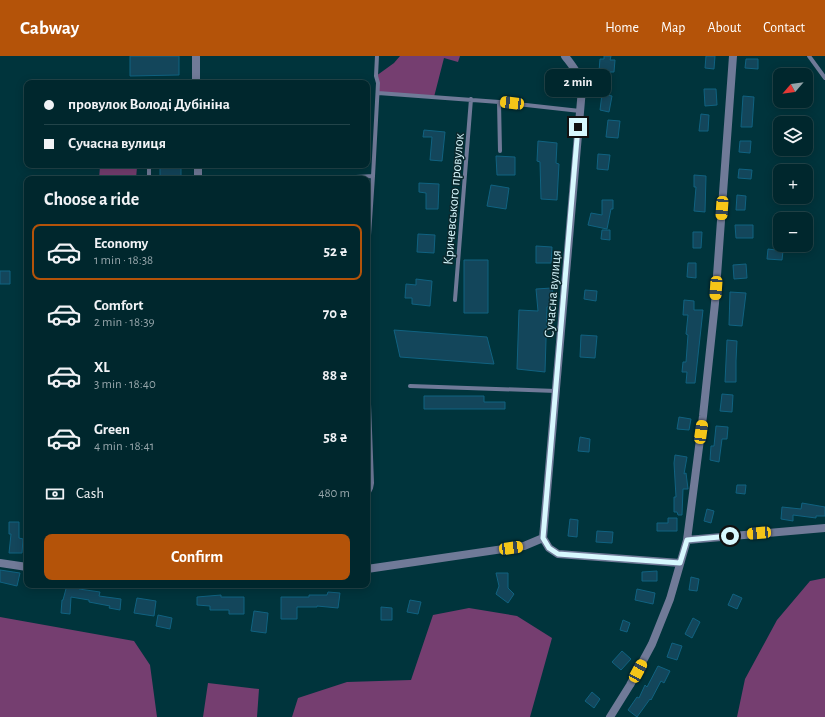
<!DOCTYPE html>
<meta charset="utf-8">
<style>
body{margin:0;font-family:"Alegreya Sans",sans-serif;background:#0a2f35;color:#f1f3f6;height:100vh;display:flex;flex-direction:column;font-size:15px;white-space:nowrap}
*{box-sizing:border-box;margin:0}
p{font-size:13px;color:#95a5aa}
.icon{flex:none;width:22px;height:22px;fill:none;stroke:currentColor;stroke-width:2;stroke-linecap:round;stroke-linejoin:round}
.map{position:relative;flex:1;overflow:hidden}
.details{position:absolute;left:24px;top:120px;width:346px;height:412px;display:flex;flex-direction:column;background:#00272d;border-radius:8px;box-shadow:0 2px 10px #0003,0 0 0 1px #224449}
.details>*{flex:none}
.guide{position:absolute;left:24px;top:24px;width:346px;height:88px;border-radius:8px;box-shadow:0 2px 10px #0003,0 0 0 1px #224449;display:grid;align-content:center;height:88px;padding:0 20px;background:#00272d}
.needle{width:26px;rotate:242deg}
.tools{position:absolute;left:773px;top:12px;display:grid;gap:8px}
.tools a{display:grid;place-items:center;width:40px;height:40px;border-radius:8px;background:#00272d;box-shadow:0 2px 10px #0003,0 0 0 1px #224449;font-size:20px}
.end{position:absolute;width:18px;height:18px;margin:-9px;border:5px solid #d7f8fe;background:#111;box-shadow:0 0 0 2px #111}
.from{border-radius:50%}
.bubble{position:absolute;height:28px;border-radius:8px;background:#00272d;box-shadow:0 2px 10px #0003,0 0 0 1px #224449;font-size:13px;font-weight:700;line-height:28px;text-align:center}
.car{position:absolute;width:12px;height:24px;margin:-12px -6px;border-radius:5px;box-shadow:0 0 3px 1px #0007;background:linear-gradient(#f5c518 24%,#345 0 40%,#f5c518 0 76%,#345 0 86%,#f5c518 0)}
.guide b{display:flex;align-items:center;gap:14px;height:38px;font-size:15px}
.guide b+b{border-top:1px solid #224449}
.guide i{width:10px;height:10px;background:#f1f3f6}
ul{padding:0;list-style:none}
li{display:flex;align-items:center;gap:12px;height:56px;margin:0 8px 6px;padding:0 12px;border:2px solid transparent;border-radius:8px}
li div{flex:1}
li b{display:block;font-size:15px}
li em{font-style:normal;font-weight:700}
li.on{border-color:#b45309}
li>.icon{width:36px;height:36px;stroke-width:1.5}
h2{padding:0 20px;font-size:18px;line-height:48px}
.pay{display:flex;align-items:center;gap:10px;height:44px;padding:0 20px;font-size:15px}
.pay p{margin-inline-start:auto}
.action{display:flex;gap:8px;margin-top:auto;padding:8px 20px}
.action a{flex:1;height:46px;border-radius:8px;background:#b45309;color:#fff;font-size:16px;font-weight:700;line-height:46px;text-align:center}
header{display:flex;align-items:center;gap:24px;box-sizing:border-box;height:56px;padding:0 20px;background:#b45309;color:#fff}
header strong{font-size:19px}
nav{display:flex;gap:22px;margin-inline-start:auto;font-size:14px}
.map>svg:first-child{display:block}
.green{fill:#753e70}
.building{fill:#13465b;stroke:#106281}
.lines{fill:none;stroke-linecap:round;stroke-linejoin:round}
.lane{stroke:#707a98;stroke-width:4}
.street{stroke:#707a98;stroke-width:8}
.route{stroke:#d7f8fe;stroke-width:5}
.labels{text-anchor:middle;stroke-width:3;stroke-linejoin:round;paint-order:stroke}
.street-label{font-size:14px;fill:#d7f8fe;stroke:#0b282d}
</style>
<header>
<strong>Cabway</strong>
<nav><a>Home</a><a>Map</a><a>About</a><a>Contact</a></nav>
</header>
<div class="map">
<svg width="825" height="661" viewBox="0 0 825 661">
<rect width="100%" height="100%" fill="#00343c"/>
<!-- green -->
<path class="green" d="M400 0H460L458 6 444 2 434 41 378 37 376 20 394 7Z
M100 110 137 111 136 123H99Z
M825 522V661H737L745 623 777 564 810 525Z
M469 552 517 560 552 582 530 661H292L298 642 347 626 411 624 433 559Z
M0 561 134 585 150 609 157 661H0Z
M208 627 259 633 257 661H203Z"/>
<!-- building -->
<path class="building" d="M130 0H179V19L130 20Z
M604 0H611L610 4H615L614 16H610V20H604V16L599 15 600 3H604Z
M706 0H715L714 13 705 12Z
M746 3H758V13L745 12Z
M704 33H716L717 49 705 50Z
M602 38 612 40 609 56 600 54Z
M743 40 754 41 752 71H741Z
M701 58 709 59 708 75H699Z
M608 64 620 65 618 82 606 81Z
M424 74 445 76 442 105 430 104 432 81H423Z
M538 85 557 87 556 107 559 108 557 144 541 143 540 106 537 105Z
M740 85H751L750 97 739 96Z
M598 98 610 99 608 114 597 113Z
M496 100 515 101V119H497Z
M160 109H181V123H160Z
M739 113 752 114 751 123 738 122Z
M694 119 706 120 705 156 694 155 696 131H694Z
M419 127 439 128 438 153H426V137L419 136Z
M491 129 509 132 506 153 487 150Z
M737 139 746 140 745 154H736Z
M602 144H613V153H611L607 173 588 169 591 157 602 159Z
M735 169H753V182H736Z
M602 174H610V184L601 183Z
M693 176H702L701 192H693Z
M418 178 435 179 434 197 417 196Z
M536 190 552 191 551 207H536Z
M768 193 783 195 782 204 767 203Z
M464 204H488V257H464Z
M688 207H696V222L687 221Z
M746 208 747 222 734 223 733 209Z
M0 215H10V228H0Z
M416 223 432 225 430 250 412 248V242H405L406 228 416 229Z
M552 232 554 250 547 251 545 316 517 313 519 254 538 255 536 233Z
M585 234 597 235 596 245 584 243Z
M730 236 746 237 742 270 729 269Z
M684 244 694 245V254H703L695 327H686L687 316H682L683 306H686L688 279 686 278 688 259H683Z
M394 274 487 281 494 308 400 301Z
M581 279 597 280 595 302 580 301Z
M727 284 737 285 736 305V326H725Z
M722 338 733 339 732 356 720 355Z
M424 340H484V346H505V353H424Z
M679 361 691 363 689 374 677 373Z
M716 370 728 371 727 383H722L719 406 710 404 711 390H714Z
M580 381 590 383 589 396 578 395Z
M675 399 687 401 684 418 686 417 688 433H683L682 459H678L677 456H674V441H676L674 407Z
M737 429H746L745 438 736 437Z
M802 447 825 451V460H816V462L793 459V465L781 463 782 451 801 453Z
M707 453 714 455 711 467 704 465Z
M668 462H677V475H657V467H668Z
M570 463 578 464 577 481 568 480Z
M9 466H19V482L23 483 22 497H9L11 478H9Z
M597 475 613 476 612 487 596 486Z
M0 514 20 517 17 530 0 526Z
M657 515V525H642V516Z
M496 517H508V532L514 538 508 547 496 538 499 530Z
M691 521 699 523 697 535 689 534Z
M67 529H80L79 533 100 536 99 540 121 543 120 554 109 552 110 550 89 546V544L71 541 70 558 61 557 62 544H63Z
M637 533 655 537 653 548 635 544Z
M328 536 340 537 338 552 317 550V551H297V563H281V541H309V539H327Z
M733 538 742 542 737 553 728 549Z
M221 539V541H244V558H229V554H210V550L197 549V541Z
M137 542 156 545 154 560 134 557Z
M410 544 421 546 418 558 407 556Z
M381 551 392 552V564H381Z
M254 555 268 557 266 577 251 575Z
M158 559 172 562 170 573 156 570Z
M693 562 700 566 692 582 685 578Z
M623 564 630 567 627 576 620 574Z
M672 587 682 590 677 604 667 601Z
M622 595 631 603 621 614 612 606Z
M658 610 670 615 664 627 661 625 651 644 650 643 637 661 628 654 637 641 639 642 645 629 647 631Z
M592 636 600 643 594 652 585 645Z"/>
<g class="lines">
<!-- lane -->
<path class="lane" d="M809 0 825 22
M378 37 499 46 580 55
M499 46 500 95
M149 109V123
M356 123V121L373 120 378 27 376 20 377 0
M367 209 373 120
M455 244 471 43
M367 295 372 427 371 432 367 440
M410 330 556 335"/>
<!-- street -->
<path class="street" d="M196 27V0
M198 109V123
M543 482 582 33C579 17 574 12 565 0
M543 482 549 492 558 498 680 507
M687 484 825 472
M0 507 27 511
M367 513 524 490 543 482
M610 661 630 629 652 588 670 543 687 484 703 360 715 247 733 0"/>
</g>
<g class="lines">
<!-- route -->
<path class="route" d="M578 71 543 482 549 492 558 498 680 507 687 484 730 480"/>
</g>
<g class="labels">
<!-- street labels -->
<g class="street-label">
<text transform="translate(453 143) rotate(-85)" y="5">Кричевського провулок</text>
<text transform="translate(552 238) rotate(-85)" y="5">Сучасна вулиця</text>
</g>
</g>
</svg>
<div class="tools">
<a><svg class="needle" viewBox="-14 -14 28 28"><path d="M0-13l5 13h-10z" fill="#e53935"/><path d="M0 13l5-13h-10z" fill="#95a5aa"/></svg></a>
<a><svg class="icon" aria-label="layers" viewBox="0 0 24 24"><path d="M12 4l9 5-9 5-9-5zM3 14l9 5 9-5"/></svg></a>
<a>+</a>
<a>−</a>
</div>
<i class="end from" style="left:730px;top:480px"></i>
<i class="end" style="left:578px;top:71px"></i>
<div class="bubble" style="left:545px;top:13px;width:66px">2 min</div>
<i class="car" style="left:512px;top:47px;rotate:277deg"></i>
<i class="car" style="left:722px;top:152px;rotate:184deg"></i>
<i class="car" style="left:716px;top:232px;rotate:184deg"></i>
<i class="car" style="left:701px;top:376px;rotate:8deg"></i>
<i class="car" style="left:759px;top:477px;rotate:265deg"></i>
<i class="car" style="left:511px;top:492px;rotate:82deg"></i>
<i class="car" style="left:638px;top:615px;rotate:28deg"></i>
<div class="guide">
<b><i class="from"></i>провулок Володі Дубініна</b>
<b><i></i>Сучасна вулиця</b>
</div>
<section class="details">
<h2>Choose a ride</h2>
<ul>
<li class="on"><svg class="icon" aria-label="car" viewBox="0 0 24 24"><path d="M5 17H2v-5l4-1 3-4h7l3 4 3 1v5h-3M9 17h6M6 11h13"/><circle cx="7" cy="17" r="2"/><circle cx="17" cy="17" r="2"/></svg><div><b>Economy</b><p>1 min · 18:38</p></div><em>52 ₴</em></li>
<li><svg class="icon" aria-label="car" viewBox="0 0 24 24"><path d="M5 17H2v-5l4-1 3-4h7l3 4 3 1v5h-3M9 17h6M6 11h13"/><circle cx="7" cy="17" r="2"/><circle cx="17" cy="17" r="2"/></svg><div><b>Comfort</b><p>2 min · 18:39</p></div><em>70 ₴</em></li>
<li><svg class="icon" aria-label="car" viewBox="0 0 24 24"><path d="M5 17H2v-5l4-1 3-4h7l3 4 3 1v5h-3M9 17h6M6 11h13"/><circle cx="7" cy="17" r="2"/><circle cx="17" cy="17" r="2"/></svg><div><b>XL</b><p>3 min · 18:40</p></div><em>88 ₴</em></li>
<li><svg class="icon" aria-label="car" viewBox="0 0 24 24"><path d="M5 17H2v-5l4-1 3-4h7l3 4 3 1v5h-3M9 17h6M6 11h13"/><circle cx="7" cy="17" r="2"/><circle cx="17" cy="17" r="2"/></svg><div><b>Green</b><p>4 min · 18:41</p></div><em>58 ₴</em></li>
</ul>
<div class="pay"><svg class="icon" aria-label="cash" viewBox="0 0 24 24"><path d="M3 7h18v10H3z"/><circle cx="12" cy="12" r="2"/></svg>Cash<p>480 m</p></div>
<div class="action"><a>Confirm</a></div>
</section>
</div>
